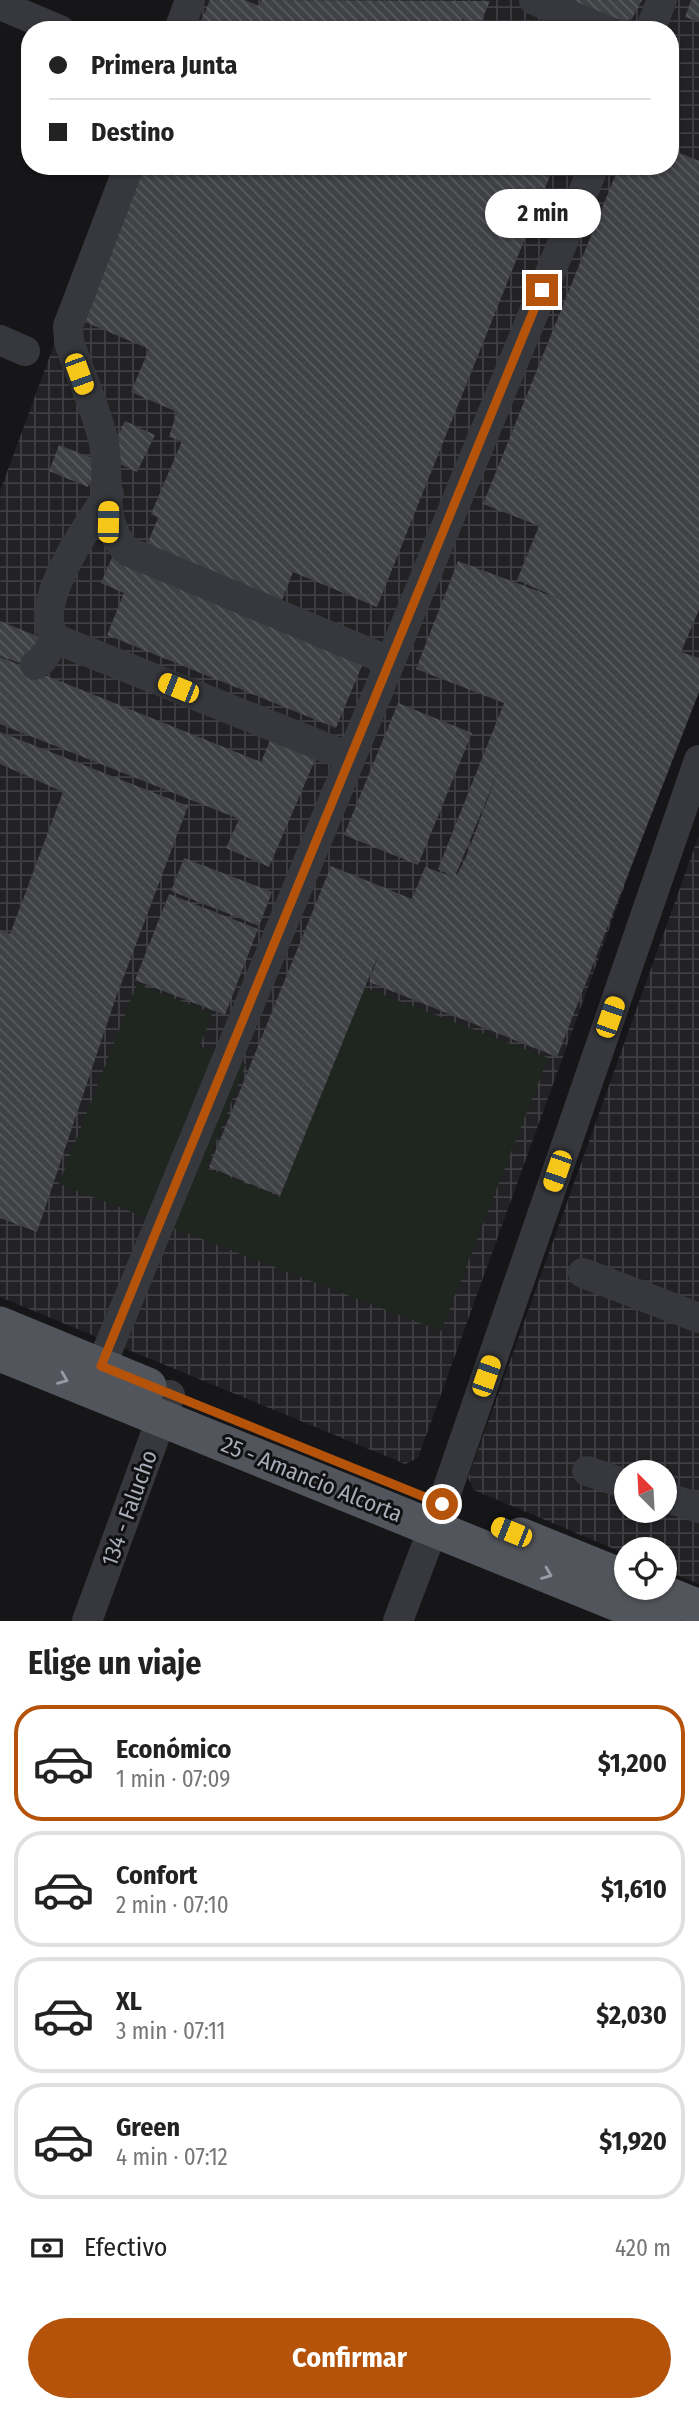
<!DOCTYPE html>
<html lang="es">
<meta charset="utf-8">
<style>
body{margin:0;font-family:"Fira Sans Condensed",sans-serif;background:#f2f2f2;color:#222;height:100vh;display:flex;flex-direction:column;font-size:26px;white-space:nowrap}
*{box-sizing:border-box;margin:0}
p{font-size:23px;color:#767676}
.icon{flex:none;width:38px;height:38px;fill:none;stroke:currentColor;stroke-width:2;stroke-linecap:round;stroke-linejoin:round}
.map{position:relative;height:1621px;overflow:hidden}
.details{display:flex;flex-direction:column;background:#fff;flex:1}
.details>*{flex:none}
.guide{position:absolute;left:21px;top:21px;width:658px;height:154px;border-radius:28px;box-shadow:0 2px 5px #0004;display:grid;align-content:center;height:154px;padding:0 28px;background:#fff}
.needle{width:46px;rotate:336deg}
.buttons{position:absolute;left:614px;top:1460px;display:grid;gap:14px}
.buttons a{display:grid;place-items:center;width:63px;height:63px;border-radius:50%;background:#fff;box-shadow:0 2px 5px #0004;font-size:35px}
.end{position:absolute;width:32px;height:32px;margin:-16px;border:9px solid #b45309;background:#fff;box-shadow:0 0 0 4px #fff}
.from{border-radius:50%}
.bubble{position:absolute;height:49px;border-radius:24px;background:#fff;box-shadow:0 2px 5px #0004;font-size:23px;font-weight:700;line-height:49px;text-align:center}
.car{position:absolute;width:21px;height:42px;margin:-21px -10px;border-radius:9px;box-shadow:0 0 5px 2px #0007;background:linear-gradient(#f5c518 24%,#345 0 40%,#f5c518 0 76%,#345 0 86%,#f5c518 0)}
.guide b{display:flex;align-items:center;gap:24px;height:66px;font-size:26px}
.guide b+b{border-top:2px solid #e0e0e0}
.guide i{width:18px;height:18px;background:#222}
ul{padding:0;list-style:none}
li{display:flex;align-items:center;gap:21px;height:116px;margin:0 14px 10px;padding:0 14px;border:4px solid #e0e0e0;border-radius:28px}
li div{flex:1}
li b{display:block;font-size:26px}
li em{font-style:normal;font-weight:700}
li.current{border-color:#b45309}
li>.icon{width:63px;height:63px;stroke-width:1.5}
h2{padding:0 28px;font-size:32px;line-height:84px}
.pay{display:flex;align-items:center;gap:18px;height:77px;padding:0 28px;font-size:26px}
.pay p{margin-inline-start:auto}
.cta{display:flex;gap:14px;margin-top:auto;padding:14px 28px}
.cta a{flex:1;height:80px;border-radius:42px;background:#b45309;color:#fff;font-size:28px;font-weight:700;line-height:80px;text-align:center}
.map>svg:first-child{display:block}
.industrial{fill:url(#industrial-grid);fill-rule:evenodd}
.green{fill:#1e261f}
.building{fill:url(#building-back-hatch);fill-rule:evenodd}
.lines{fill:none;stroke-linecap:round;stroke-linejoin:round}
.minor{stroke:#37383d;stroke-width:30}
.major{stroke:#53555c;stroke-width:37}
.oneway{stroke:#979ba6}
.route{stroke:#b45309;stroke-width:9}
.labels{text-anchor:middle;stroke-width:6;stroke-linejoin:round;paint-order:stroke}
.street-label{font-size:23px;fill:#a8adb8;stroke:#111113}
</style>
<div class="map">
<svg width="699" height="1621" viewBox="0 0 699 1621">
<defs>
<pattern id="industrial-grid" width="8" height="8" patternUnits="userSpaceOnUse" patternTransform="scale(1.75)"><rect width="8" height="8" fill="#222225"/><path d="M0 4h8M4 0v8" fill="none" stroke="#3f3f43"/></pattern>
<pattern id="building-back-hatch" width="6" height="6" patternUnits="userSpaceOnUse" patternTransform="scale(1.75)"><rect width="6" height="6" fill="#404145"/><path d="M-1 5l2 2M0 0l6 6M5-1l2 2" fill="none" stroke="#595a5e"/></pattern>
</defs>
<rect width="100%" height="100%" fill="#161618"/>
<!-- industrial -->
<path class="industrial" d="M181 0H699V680L418 1458 405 1464 0 1297V491L120 166H670V30H170Z
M699 835V1584L665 1570V1549H626V1554L474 1490 468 1478ZM626 1472H665V1510H626Z"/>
<!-- green -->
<path class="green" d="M137 984 212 1013 200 1046 246 1064 206 1168 280 1197 363 987 548 1058 441 1331 59 1184Z"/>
<!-- building -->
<path class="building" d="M210 0H245L259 6 261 0 490 1 479 26 462 19 458 30H197Z
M563 0H642L632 19 623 21Z
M691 0H699V22L685 17Z
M670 149 699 161V610L681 652 699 658V692L557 1057 369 982 379 953 280 1196 209 1167 331 866 412 899 425 867 453 877 438 869 504 703 416 669 458 561 562 600 517 580 539 526 483 504 619 166H670ZM497 774 466 857 457 875 456 874Z
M141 166H554L377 607 293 572 279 608 143 554 158 518 151 514 182 441 169 437 177 412 131 392 149 349 76 318Z
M125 421 155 435 137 472 107 458Z
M59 445 99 461 88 487 49 471Z
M113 555 364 661 336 728 107 635 124 593 101 583Z
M0 621 39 637 28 666 0 656Z
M0 657 261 762 273 733 319 751 269 867 226 848 239 819 0 724Z
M398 703 472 733 418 865 344 835Z
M0 732 188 806 115 1000 37 1232 0 1218V930L10 934 63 792 0 764Z
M184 858 272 892 259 926 171 891Z
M169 894 258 929 225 1015 135 980Z"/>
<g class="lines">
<!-- minor -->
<path class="minor" d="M534 0 605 30
M0 5 60 30
M179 30 190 0
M650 30 662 0
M129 166 68 326 69 342C80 374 95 406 103 439 112 477 97 522 127 551L389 661
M0 340 25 351
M109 494C89 524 29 606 56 639L349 757
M35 665 42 660 56 639
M583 1273 699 1318
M101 1366 594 166
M587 1471 626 1484
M665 1497 699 1508
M87 1621 170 1395
M398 1621 442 1505 699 760"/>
<!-- major -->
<path class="major" d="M0 1325 148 1386
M0 1353 662 1621
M520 1536 626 1579
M647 1587 699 1608"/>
</g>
<!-- one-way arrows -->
<defs><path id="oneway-chevron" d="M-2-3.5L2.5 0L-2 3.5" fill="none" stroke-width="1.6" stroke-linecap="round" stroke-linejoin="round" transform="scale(1.75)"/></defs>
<g class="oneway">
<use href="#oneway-chevron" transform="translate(63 1379) rotate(22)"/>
<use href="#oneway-chevron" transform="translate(547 1574) rotate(22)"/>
</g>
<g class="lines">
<!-- route -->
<path class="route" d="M442 1504 101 1366 542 290"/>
</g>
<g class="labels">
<!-- street labels -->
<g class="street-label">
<text transform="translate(312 1479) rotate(22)" y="8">25 - Amancio Alcorta</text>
<text transform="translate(129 1508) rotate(-70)" y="8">134 - Falucho</text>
</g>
</g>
</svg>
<div class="buttons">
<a><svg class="needle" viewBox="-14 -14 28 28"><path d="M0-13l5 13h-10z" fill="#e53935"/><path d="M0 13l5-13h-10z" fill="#767676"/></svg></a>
<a><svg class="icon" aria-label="locate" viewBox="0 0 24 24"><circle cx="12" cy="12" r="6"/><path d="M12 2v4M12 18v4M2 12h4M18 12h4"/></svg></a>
</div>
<i class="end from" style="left:442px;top:1504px"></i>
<i class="end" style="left:542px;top:290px"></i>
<div class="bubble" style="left:485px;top:189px;width:116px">2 min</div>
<i class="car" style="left:79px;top:374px;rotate:160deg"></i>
<i class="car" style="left:108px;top:522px;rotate:1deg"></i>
<i class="car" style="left:178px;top:688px;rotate:292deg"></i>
<i class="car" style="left:610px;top:1017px;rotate:19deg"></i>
<i class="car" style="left:557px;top:1171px;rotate:199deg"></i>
<i class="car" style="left:486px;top:1376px;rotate:19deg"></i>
<i class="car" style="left:511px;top:1532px;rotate:292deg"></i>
<div class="guide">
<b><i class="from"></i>Primera Junta</b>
<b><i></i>Destino</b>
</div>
</div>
<section class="details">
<h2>Elige un viaje</h2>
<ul>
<li class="current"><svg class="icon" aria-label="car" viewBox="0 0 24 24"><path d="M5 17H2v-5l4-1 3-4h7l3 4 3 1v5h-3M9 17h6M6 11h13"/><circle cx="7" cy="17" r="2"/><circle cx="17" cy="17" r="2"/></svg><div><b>Económico</b><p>1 min · 07:09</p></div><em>$1,200</em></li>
<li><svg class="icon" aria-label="car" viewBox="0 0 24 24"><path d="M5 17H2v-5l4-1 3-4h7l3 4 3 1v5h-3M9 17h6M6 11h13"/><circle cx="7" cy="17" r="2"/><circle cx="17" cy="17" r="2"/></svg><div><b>Confort</b><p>2 min · 07:10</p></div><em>$1,610</em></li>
<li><svg class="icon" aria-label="car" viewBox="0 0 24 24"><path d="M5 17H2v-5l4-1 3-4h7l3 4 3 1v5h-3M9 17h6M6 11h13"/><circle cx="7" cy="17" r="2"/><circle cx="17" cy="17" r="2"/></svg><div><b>XL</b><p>3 min · 07:11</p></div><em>$2,030</em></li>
<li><svg class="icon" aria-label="car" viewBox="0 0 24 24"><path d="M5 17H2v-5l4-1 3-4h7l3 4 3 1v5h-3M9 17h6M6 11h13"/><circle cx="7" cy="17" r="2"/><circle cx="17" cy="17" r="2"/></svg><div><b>Green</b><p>4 min · 07:12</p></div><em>$1,920</em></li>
</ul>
<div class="pay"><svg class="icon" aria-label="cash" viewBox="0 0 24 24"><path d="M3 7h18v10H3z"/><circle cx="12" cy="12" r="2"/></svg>Efectivo<p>420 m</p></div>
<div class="cta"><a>Confirmar</a></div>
</section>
